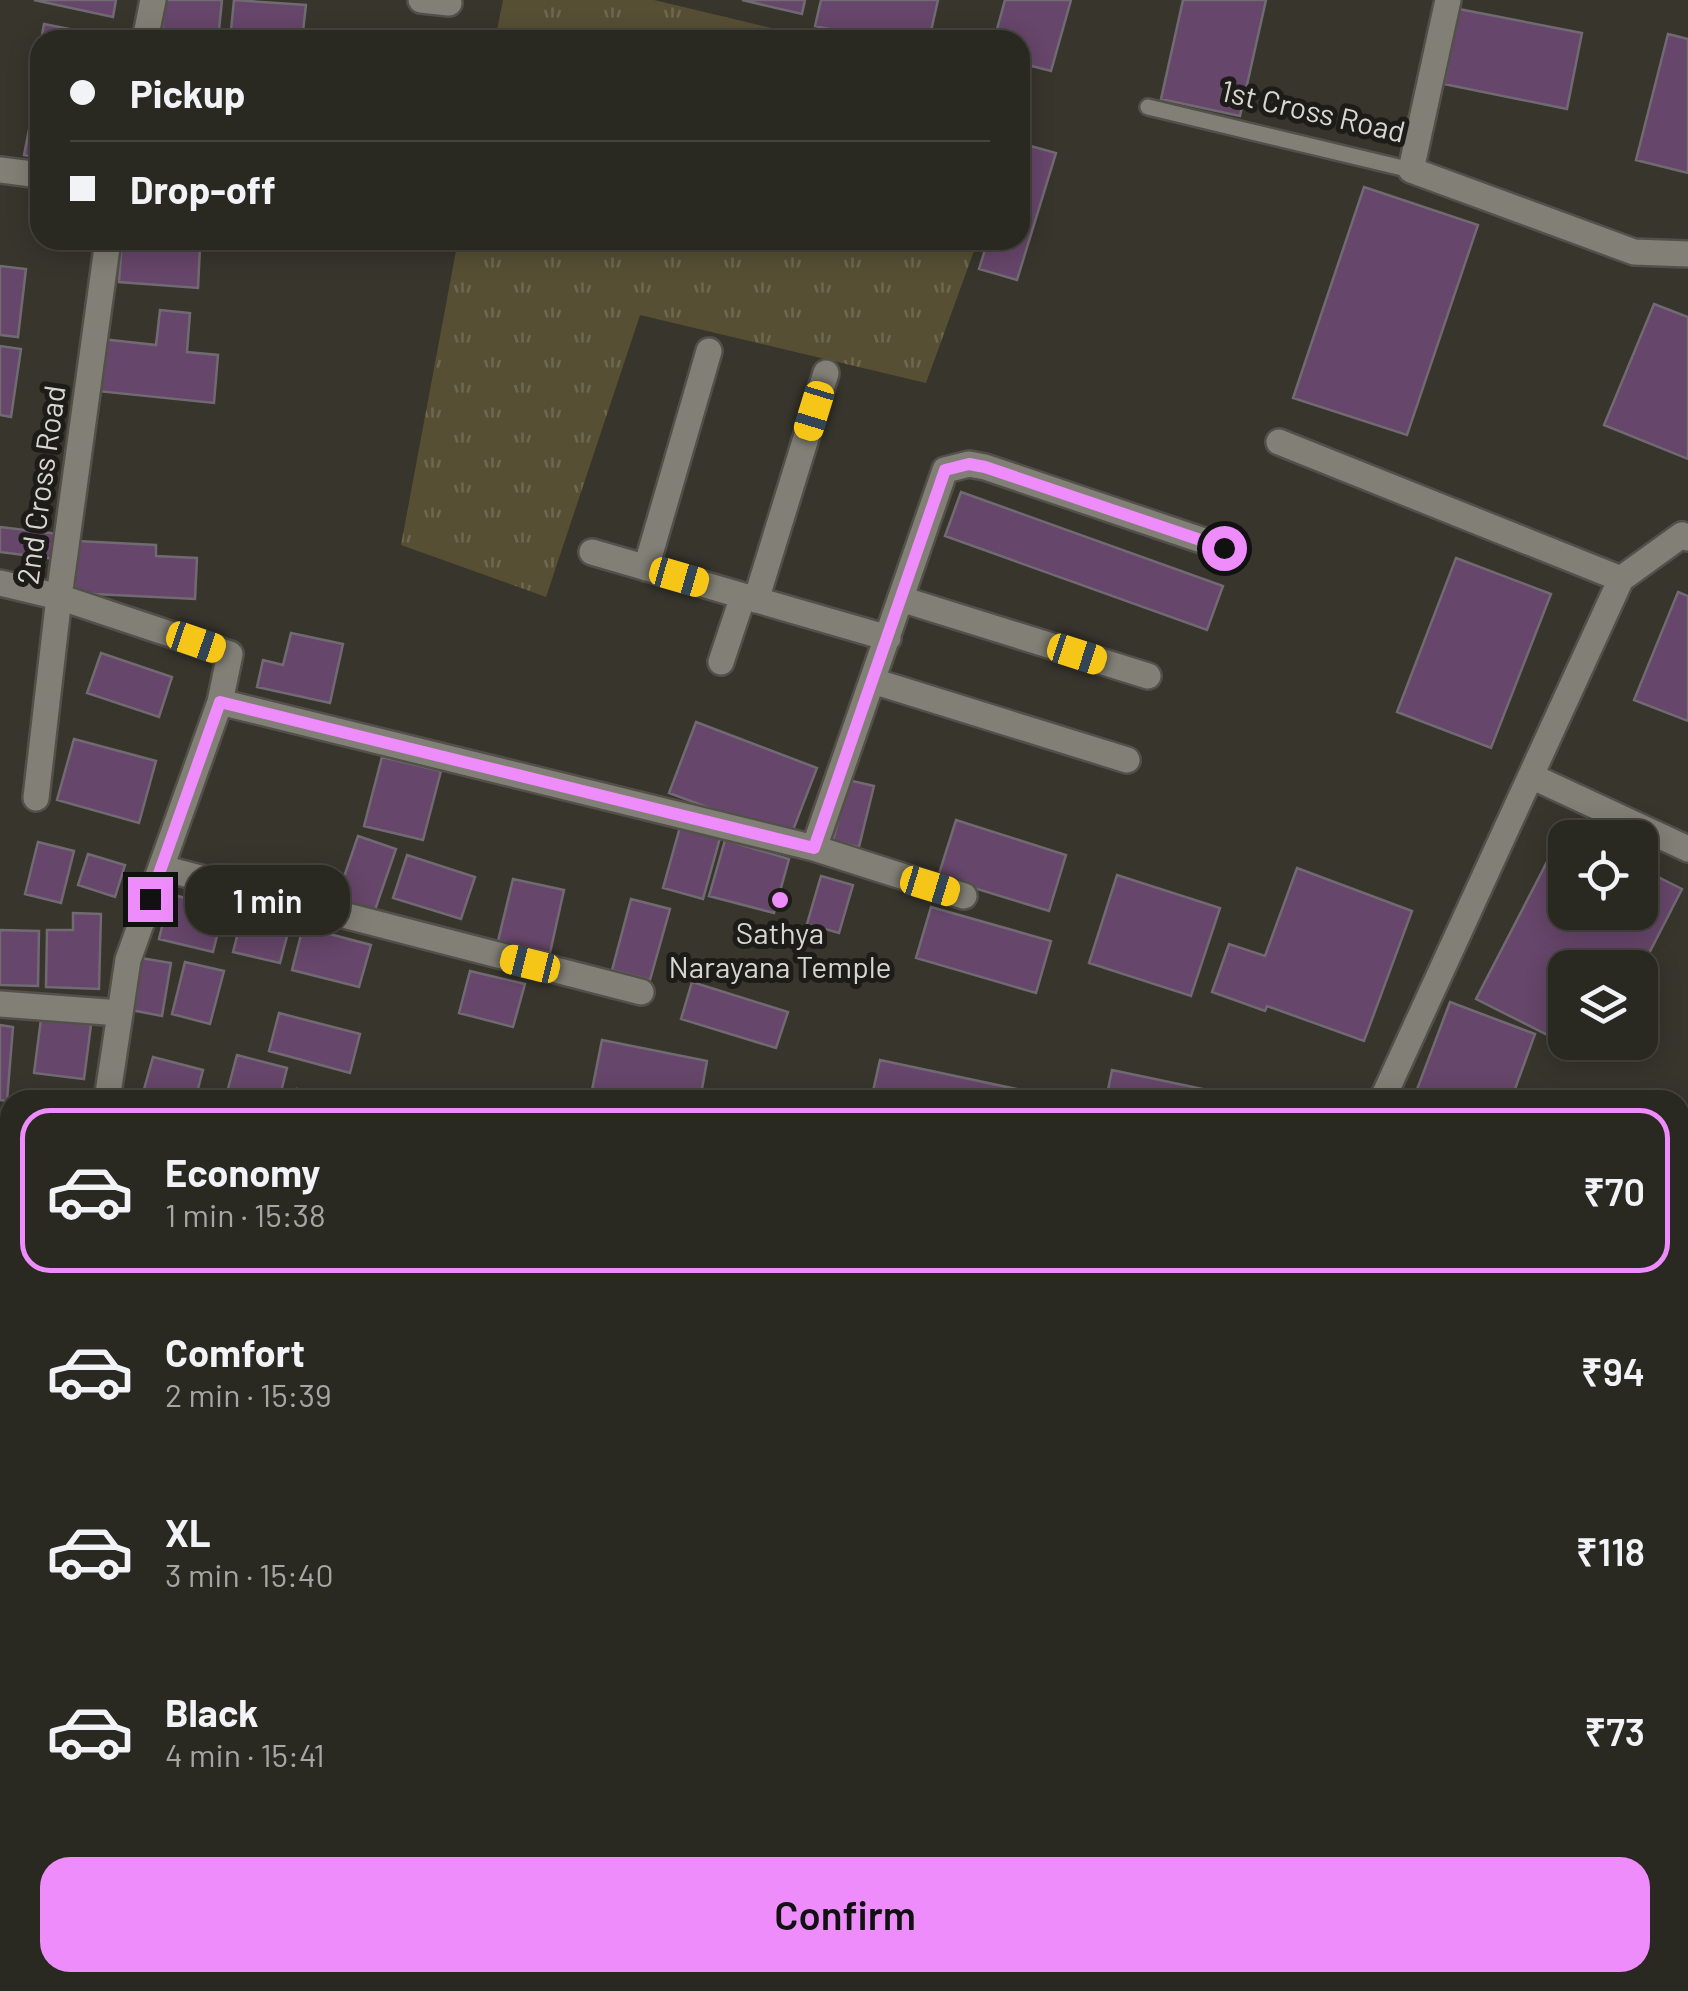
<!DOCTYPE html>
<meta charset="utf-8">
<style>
body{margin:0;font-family:Barlow,sans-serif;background:#31302a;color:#f1f3f6;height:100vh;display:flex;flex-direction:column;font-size:38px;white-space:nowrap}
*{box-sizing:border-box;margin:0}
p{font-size:32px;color:#a5a6a5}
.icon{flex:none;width:55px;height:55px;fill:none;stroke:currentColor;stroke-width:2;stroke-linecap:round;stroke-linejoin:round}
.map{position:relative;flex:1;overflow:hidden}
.side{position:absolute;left:0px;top:1090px;width:1690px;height:902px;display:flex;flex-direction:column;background:#292821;border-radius:30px 30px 0 0;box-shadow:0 5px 25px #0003,0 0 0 2px #45443f}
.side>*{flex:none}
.banner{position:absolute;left:30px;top:30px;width:1000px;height:220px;border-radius:30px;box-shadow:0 5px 25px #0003,0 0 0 2px #45443f;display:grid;align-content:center;height:220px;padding:0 40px;background:#292821}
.buttons{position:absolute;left:1548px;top:820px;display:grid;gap:20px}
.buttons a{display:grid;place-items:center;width:110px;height:110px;border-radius:20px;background:#292821;box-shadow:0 5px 25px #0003,0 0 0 2px #45443f;font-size:50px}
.end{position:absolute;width:45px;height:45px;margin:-22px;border:12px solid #ed8cfa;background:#111;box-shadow:0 0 0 5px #111}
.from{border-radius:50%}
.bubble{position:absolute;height:70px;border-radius:30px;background:#292821;box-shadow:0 5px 25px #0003,0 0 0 2px #45443f;font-size:32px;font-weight:600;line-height:70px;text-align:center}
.car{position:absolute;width:30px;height:60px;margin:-30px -15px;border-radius:12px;box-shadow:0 0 8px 2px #0007;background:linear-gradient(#f5c518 24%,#345 0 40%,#f5c518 0 76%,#345 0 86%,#f5c518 0)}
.banner b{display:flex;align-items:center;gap:35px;height:95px;font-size:38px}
.banner b+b{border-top:2px solid #45443f}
.banner i{width:25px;height:25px;background:#f1f3f6}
ul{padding:18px 0 0;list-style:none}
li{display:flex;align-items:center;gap:30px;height:165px;margin:0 20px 15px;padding:0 20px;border:5px solid transparent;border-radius:30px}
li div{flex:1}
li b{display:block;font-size:38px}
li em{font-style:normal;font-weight:600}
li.current{border-color:#ed8cfa}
li>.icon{width:90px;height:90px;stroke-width:1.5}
.cta{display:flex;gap:20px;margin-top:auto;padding:20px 40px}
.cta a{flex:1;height:115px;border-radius:30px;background:#ed8cfa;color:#111;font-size:40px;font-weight:600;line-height:115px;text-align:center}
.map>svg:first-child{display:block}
.grass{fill:url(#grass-tufts)}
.building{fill:#66466a;stroke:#716a72;stroke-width:2.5}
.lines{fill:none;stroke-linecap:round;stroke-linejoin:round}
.lane-casing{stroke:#525049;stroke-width:20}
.street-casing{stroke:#525049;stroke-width:30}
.lane{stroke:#828076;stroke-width:15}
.street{stroke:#828076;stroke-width:25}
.route{stroke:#ed8cfa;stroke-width:12}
.poi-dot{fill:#ed8cfa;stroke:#1d1c18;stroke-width:4}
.labels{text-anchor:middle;stroke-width:10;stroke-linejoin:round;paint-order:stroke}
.street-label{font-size:30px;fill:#d7d6d0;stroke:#1d1c18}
.poi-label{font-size:30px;fill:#d7d6d0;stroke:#1d1c18}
</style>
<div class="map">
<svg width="1688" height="1991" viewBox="0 0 1688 1991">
<defs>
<pattern id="grass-tufts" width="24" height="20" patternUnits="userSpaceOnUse" patternTransform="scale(2.5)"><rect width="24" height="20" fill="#564f34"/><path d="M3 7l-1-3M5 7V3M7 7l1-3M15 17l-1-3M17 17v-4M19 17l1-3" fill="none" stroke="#6e6850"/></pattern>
</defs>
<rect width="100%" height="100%" fill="#37352c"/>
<!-- grass -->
<path class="grass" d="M503 0H654L821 40H495Z
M458 240H978L926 383 640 315 546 597 401 545Z
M1312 1982 1320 1991H1080L1073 1983Z"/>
<!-- building -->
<path class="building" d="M34 0H116L113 17Z
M165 0H222L218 40 161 39Z
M234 0 306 5 302 40H230Z
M742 0H805L802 14Z
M821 0H938L929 40H879L815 26Z
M1005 0H1071L1051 71 1020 63V40H994Z
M1183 0H1266L1240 116 1161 99Z
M1459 9 1582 33 1567 109 1444 84Z
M44 24 115 38 114 40H41Z
M1668 34 1688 39V173L1636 160Z
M40 46V79L34 77Z
M38 84 40 85V158L24 155Z
M1020 143 1056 153 1017 280 979 269 988 240H1020Z
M1364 187 1478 225 1407 435 1293 398Z
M122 240H178V245L200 247 198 288 119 282Z
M0 266 26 269 18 337 0 335Z
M1654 304 1688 317V459L1604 425Z
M160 310 190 313 187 352 218 355 214 403 97 391 101 339 156 345Z
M0 346 21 349 11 417 0 415Z
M961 492 1223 586 1207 630 945 536Z
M0 527 59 534 56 559 0 552Z
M77 541 156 545V556L197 558 195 599 74 593Z
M1456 558 1551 594 1491 748 1397 712Z
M1678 592 1688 596V721L1634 700Z
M291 633 343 644 330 703 257 687 263 660 283 665Z
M101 653 172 677 159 717 87 693Z
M696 722 817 768 790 838 669 793Z
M74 739 156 761 139 823 57 800Z
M382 757 441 771 423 840 364 826Z
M848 780 874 786 859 847 833 841Z
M956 820 1066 855 1049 911 938 877Z
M680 827 720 838 703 899 663 888Z
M1564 829 1580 838H1565V912H1640V868L1682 889 1640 971V968H1565V1042H1603L1595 1059 1476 999Z
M358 836 396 849 374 913 336 900Z
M725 840 789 859 774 913 709 896Z
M38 842 74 851 61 903 25 894Z
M88 854 125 865 115 897 78 885Z
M407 855 475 877 461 919 393 898Z
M1297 868 1412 911 1364 1041 1267 1006 1265 1011 1212 992 1229 944 1265 956Z
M1117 875 1220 908 1191 996 1089 963Z
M821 876 853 885 839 933 807 924Z
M513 879 564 890 550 953 498 941Z
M170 894 224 908 213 952 159 939Z
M631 899 670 909 650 980 612 970Z
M245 906 292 917 280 963 233 952Z
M931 907 1051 941 1036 993 916 958Z
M73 913 101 914 99 989 46 987 47 930H73Z
M303 927 371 945 359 987 292 970Z
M0 930 39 931 38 986 0 985Z
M141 958 171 963 162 1016 131 1010Z
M185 962 224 971 210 1024 172 1014Z
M470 971 525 984 513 1027 459 1013Z
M692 982 788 1012 776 1048 681 1019Z
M1450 1002 1535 1034 1511 1100H1413Z
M279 1013 360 1034 350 1073 269 1051Z
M41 1019 91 1025 84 1079 34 1073Z
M0 1025 13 1027 7 1101 0 1100Z
M602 1040 707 1061 700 1100H590Z
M237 1055 287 1068 279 1100H225Z
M153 1057 203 1070 195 1100H141Z
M880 1060 1035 1093 1033 1100H871Z
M1112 1070 1255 1100H1106Z
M297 1089 340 1100H294Z
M1681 1122 1688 1125V1278L1680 1275Z
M1680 1495 1688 1499V1538L1680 1552Z
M0 1503 10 1504V1580L0 1578Z
M1688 1790V1820L1680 1815V1803Z
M1680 1953 1688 1956V1965L1679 1991H1547L1550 1982H1680Z"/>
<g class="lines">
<defs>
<path id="lane" d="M1148 107 1411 170"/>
<path id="street" d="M421 0 449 3
M1448 0 1411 170 1634 252 1688 254
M145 40 153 0
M0 170 40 175
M1279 442 1621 579
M592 552 888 638
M646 568 709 351
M0 583 59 597 230 654 220 702 128 960 107 1100
M901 599 1148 676
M756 600 826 373
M721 662 743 596
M873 681 1127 760
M220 702 814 848 964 896
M1531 776 1688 849
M36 798 59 597 108 240
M814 848 945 470 969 464 985 467 1225 548
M162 868 641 992
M0 1004 120 1013
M1382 1100 1621 579 1682 535 1688 538
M0 1197 10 1198
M0 1410 10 1354
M1680 1434 1688 1438
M1680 1627 1688 1613
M0 1682 10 1681
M1680 1886 1688 1891
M1345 1982 1353 1991
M134 1991 135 1982"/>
</defs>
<!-- lane casing -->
<use href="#lane" class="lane-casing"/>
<!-- street casing -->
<use href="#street" class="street-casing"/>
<!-- lane -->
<use href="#lane" class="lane"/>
<!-- street -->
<use href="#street" class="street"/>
</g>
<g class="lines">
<!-- route -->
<path class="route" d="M150 899 220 702 814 848 945 470 969 464 985 467 1224 548"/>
</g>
<!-- markers -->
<circle class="poi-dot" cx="780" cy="900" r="10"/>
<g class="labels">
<!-- street labels -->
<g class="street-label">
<text transform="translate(1313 112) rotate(13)" y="10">1st Cross Road</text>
<text transform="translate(42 485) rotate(-82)" y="10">2nd Cross Road</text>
</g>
<!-- poi labels -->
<g class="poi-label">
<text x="780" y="944">Sathya<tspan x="780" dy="34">Narayana Temple</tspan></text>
</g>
</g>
</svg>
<div class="buttons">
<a><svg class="icon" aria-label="locate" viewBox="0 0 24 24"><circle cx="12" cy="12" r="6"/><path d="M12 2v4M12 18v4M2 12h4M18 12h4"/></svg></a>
<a><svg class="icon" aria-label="layers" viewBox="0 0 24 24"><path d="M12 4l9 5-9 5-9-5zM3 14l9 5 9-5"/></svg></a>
</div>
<i class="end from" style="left:1224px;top:548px"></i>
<i class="end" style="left:150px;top:899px"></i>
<div class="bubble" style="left:185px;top:865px;width:165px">1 min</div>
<i class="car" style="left:814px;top:411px;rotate:197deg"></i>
<i class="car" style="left:679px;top:577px;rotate:106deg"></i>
<i class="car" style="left:196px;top:642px;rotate:109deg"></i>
<i class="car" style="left:1077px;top:654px;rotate:108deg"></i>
<i class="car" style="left:930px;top:886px;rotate:107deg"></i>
<i class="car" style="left:530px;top:964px;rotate:284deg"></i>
<div class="banner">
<b><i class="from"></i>Pickup</b>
<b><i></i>Drop-off</b>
</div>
<section class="side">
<ul>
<li class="current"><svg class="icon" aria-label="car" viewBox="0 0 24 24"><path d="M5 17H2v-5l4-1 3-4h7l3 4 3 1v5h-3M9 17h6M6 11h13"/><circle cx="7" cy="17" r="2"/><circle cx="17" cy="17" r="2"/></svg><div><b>Economy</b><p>1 min · 15:38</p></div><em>₹70</em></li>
<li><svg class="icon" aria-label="car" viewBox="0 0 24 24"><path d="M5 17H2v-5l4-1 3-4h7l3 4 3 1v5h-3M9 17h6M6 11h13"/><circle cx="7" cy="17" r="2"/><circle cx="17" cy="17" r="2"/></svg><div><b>Comfort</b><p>2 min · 15:39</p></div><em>₹94</em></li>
<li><svg class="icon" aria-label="car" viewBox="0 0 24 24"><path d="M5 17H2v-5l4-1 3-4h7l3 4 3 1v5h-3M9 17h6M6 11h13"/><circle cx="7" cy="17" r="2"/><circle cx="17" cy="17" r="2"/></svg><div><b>XL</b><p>3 min · 15:40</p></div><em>₹118</em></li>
<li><svg class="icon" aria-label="car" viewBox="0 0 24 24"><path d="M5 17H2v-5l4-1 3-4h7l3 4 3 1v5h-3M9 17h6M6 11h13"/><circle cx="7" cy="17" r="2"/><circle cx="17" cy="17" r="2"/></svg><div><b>Black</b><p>4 min · 15:41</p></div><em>₹73</em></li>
</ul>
<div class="cta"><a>Confirm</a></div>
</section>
</div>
